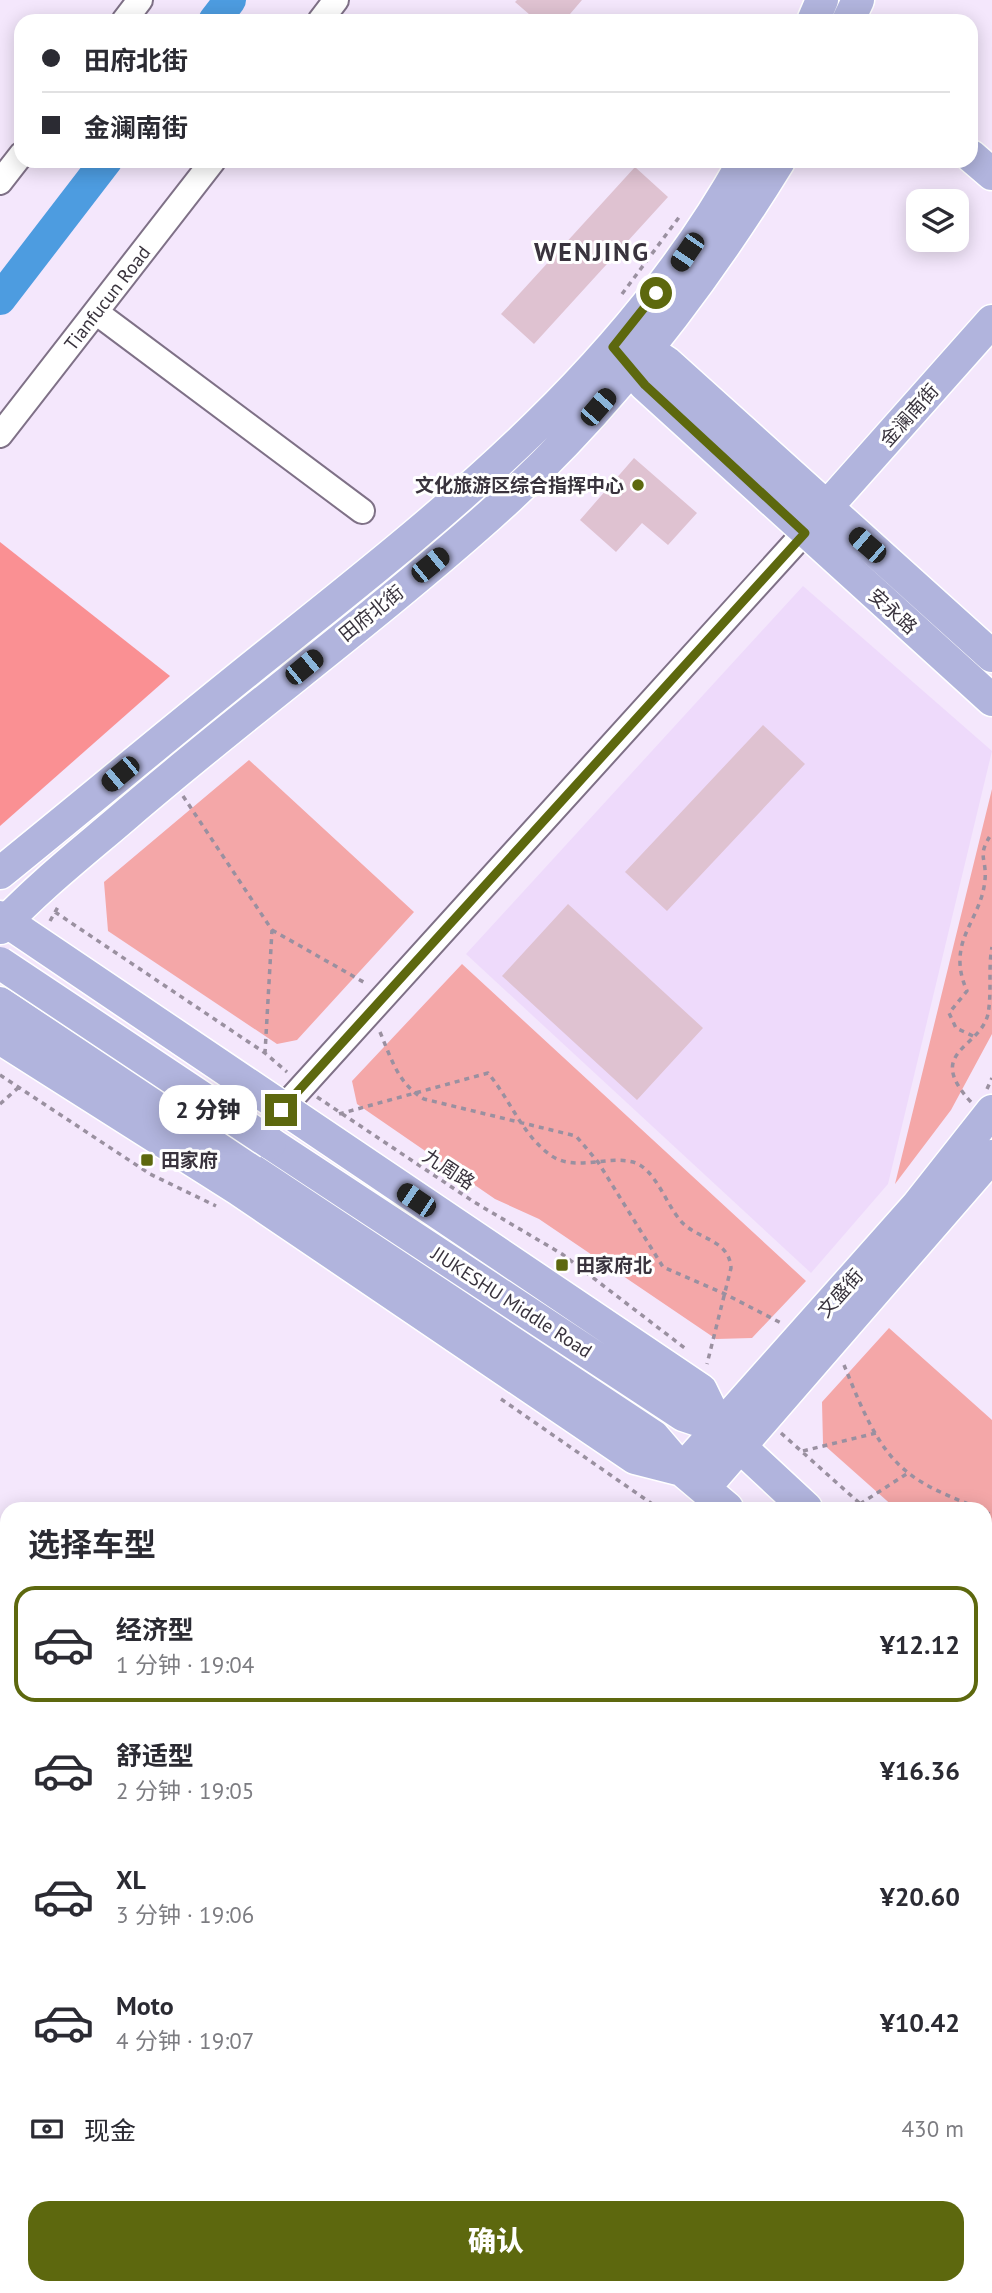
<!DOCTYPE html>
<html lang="zh">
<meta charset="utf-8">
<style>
body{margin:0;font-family:"PT Sans","Noto Sans SC",sans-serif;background:#f7f7f7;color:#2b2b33;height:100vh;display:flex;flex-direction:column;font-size:26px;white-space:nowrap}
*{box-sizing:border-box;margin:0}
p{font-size:23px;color:#7c7c81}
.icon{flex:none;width:38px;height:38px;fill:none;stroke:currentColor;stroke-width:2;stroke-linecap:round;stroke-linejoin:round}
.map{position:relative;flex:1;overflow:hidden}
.sheet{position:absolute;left:0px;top:1502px;width:992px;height:793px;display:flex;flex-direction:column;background:#fff;border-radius:21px 21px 0 0;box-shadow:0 4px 18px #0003}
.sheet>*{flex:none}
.banner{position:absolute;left:14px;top:14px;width:964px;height:154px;border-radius:21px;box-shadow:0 4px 18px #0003;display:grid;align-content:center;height:154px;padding:0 28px;background:#fff}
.fabs{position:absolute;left:906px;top:189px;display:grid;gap:14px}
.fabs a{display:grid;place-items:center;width:63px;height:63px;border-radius:14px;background:#fff;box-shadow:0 4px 18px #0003;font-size:35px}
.end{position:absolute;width:32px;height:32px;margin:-16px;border:9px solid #5d680e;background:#fff;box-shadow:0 0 0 4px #fff}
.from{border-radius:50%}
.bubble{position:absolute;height:49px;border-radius:21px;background:#fff;box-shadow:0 4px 18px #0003;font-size:23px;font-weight:800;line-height:49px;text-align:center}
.car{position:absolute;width:21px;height:42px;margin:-21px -10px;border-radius:9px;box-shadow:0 0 5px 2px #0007;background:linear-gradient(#222 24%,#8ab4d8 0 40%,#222 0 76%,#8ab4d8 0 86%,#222 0)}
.banner b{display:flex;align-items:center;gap:24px;height:66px;font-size:26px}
.banner b+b{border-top:2px solid #e1e1e2}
.banner i{width:18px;height:18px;background:#2b2b33}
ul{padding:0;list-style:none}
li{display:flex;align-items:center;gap:21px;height:116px;margin:0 14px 10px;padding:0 14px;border:4px solid transparent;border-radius:21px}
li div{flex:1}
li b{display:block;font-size:26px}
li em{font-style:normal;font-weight:800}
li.current{border-color:#5d680e}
li>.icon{width:63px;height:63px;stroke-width:1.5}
h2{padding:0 28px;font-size:32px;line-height:84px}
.pay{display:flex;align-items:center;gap:18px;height:77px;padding:0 28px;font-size:26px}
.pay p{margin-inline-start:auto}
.cta{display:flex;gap:14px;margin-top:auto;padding:14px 28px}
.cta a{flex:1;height:80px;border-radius:21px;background:#5d680e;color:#fff;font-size:28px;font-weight:800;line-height:80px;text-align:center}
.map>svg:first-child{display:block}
.built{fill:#eedafb}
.green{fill:#f4a7a8}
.forest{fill:#fa9093}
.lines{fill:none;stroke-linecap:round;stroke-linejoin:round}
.river{stroke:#4d9ce0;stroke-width:32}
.building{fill:#dfc2d1}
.minor-casing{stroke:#7f7187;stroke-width:28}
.major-casing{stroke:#fff;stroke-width:35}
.path{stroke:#9a90a0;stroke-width:3.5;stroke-dasharray:5 5;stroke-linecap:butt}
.minor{stroke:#fff;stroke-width:24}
.major{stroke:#b1b4dd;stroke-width:32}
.major-bridge-casing{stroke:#fff;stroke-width:35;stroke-linecap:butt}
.major-bridge{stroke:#b1b4dd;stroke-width:32}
.route{stroke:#5d680e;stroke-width:9}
.poi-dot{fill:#5d680e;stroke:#fff;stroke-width:2.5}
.labels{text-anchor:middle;stroke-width:6;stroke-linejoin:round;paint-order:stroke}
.street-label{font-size:19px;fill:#39333d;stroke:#fff}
.poi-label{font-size:19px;font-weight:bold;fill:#39333d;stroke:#fff;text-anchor:start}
.district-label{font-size:26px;font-weight:bold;letter-spacing:2px;fill:#39333d;stroke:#fff}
</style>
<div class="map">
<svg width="992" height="2293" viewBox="0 0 992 2293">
<rect width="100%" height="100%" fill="#f4e7fc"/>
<!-- built -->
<path class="built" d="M803 586 992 751 888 1184 811 1273 466 954Z"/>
<!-- green -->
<path class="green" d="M249 760 414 912 297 1040 277 1044 108 931 104 882Z
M992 789V1034L951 1110 895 1184Z
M462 964 806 1281 752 1338 716 1339 539 1219 495 1199 357 1104 352 1081Z
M889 1328 992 1420V1596L985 1590V1508H895L823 1444 822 1402Z"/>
<!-- forest -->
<path class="forest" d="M0 542 170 676 0 826Z"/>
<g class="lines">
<!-- river -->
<path class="river" d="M214 21 230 0
M0 299 106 161"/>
</g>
<!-- building -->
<path class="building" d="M517 0H582L564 21H537L515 2Z
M635 167 668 197 534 344 501 314Z
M634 458 697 513 668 545 642 523 616 552 580 520Z
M763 725 805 764 667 911 625 872Z
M568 904 703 1028 637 1100 502 976Z
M695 2287H739L733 2293H702Z
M785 2287H903L904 2293H785Z"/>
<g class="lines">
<defs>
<path id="minor" d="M124 21 140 0
M320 21 336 0
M0 182 21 155
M97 313 362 511
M0 435 213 161
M281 1110 805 532
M548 2287 559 2293
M599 2287 605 2293
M956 2287 959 2293
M467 2293 473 2287
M758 2293 759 2287"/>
<path id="major" d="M813 21 822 0
M848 21 858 0
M971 156 992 174
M631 339 666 362 992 656
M619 354 645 385 992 700
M825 509 992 321
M0 873C89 801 177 727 266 656 450 509 628 370 744 161
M0 917 701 1390 719 1427
M0 928C39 886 84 851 127 814 246 712 373 619 490 515 605 413 699 291 779 161
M0 1003 653 1436 682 1470 727 1508
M0 1038 238 1189 635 1458 682 1470
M270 1143 683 1415 719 1427 806 1508
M682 1470 917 1206 992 1111
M704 1488 992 1156
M985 1675 992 1681
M985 1747 992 1753"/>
</defs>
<!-- minor casing -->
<use href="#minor" class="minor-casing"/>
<!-- major casing -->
<use href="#major" class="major-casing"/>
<!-- path -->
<path class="path" d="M622 294 680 216
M183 796 272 930 265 1053
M55 912 265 1053 287 1072
M50 921 58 907
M272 930 367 984
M380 1032C391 1058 398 1084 424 1099L576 1136 598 1162 663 1267 725 1294 783 1324
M973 1036 956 1028 949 1013 967 991C945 941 981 922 985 880 987 857 976 857 992 833
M0 1075 150 1174 216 1206
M987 1089 992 1078
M317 1097 474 1202 562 1254 686 1349
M971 1102C924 1051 980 1049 988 1014 992 992 988 968 992 947
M0 1104 19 1087
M339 1114 488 1073C509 1098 522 1134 549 1154 573 1173 606 1155 633 1162 655 1168 666 1204 680 1220 696 1240 729 1238 731 1268L707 1364
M844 1365C859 1401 875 1446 906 1471 926 1488 954 1498 978 1508
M501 1399 658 1508
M781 1433 865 1508
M803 1451 876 1433
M860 1504 908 1473
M985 1512 992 1515
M985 1621 992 1627
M985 1796 992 1803
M985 2200 992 2199
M402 2293 407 2287
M495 2293 500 2287"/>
<!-- minor -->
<use href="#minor" class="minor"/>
<!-- major -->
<use href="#major" class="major"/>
<defs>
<path id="major-bridge" d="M0 963 270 1143"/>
</defs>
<!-- major-bridge casing -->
<use href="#major-bridge" class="major-bridge-casing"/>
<!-- major-bridge -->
<use href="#major-bridge" class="major-bridge"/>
</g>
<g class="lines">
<!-- route -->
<path class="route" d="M281 1110 805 533 645 385 613 347 656 293"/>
</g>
<!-- markers -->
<g class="poi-dot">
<circle cx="638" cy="485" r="7"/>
<rect x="140" y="1153" width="14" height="14" rx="3.5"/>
<rect x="555" y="1258" width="14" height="14" rx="3.5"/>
</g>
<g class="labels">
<!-- street labels -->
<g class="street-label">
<text transform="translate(107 298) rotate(-52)" y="7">Tianfucun Road</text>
<text transform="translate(909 415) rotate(-48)" y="7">金澜南街</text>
<text transform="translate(893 611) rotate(42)" y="7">安永路</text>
<text transform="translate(371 613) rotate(-39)" y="7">田府北街</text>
<text transform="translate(449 1169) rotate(33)" y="7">九周路</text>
<text transform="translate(840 1293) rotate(-48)" y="7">文盛街</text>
<text transform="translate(512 1302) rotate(33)" y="7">JIUKESHU Middle Road</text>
</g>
<!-- poi labels -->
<g class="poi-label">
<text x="624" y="492" text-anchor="end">文化旅游区综合指挥中心</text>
<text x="161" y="1167">田家府</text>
<text x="576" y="1272">田家府北</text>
</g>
<!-- district labels -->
<g class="district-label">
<text x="592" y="261">WENJING</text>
</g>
</g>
</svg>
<div class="fabs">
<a><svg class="icon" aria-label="layers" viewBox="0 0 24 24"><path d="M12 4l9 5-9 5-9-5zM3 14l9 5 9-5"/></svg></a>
</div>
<i class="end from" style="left:656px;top:293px"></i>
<i class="end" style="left:281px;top:1110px"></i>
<div class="bubble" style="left:159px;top:1085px;width:98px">2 分钟</div>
<i class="car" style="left:687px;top:252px;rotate:214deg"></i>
<i class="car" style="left:598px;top:407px;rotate:41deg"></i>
<i class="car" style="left:867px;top:545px;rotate:311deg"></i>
<i class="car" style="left:430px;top:565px;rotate:51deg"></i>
<i class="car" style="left:304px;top:667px;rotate:51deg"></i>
<i class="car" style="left:120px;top:774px;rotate:230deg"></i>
<i class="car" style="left:416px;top:1200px;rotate:304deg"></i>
<div class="banner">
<b><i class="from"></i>田府北街</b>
<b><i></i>金澜南街</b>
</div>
<section class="sheet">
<h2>选择车型</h2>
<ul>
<li class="current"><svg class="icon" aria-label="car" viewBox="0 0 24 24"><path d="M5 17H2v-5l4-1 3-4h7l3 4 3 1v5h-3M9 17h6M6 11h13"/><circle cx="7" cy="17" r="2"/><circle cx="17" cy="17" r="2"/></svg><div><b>经济型</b><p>1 分钟 · 19:04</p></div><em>¥12.12</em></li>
<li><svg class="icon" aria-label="car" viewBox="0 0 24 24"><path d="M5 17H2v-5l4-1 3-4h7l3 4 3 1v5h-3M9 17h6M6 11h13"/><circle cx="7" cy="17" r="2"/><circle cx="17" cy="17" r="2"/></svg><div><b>舒适型</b><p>2 分钟 · 19:05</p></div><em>¥16.36</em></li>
<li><svg class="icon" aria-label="car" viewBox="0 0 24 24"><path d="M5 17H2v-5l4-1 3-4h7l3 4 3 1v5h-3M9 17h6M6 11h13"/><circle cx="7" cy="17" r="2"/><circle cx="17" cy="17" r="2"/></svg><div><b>XL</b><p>3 分钟 · 19:06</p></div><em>¥20.60</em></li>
<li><svg class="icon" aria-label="car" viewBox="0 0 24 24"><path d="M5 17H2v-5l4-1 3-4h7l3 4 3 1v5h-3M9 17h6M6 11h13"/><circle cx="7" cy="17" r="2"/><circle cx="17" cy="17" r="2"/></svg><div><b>Moto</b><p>4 分钟 · 19:07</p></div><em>¥10.42</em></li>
</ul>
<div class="pay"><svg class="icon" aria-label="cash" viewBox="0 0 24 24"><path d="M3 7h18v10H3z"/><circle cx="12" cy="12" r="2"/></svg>现金<p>430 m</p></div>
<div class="cta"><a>确认</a></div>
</section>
</div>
